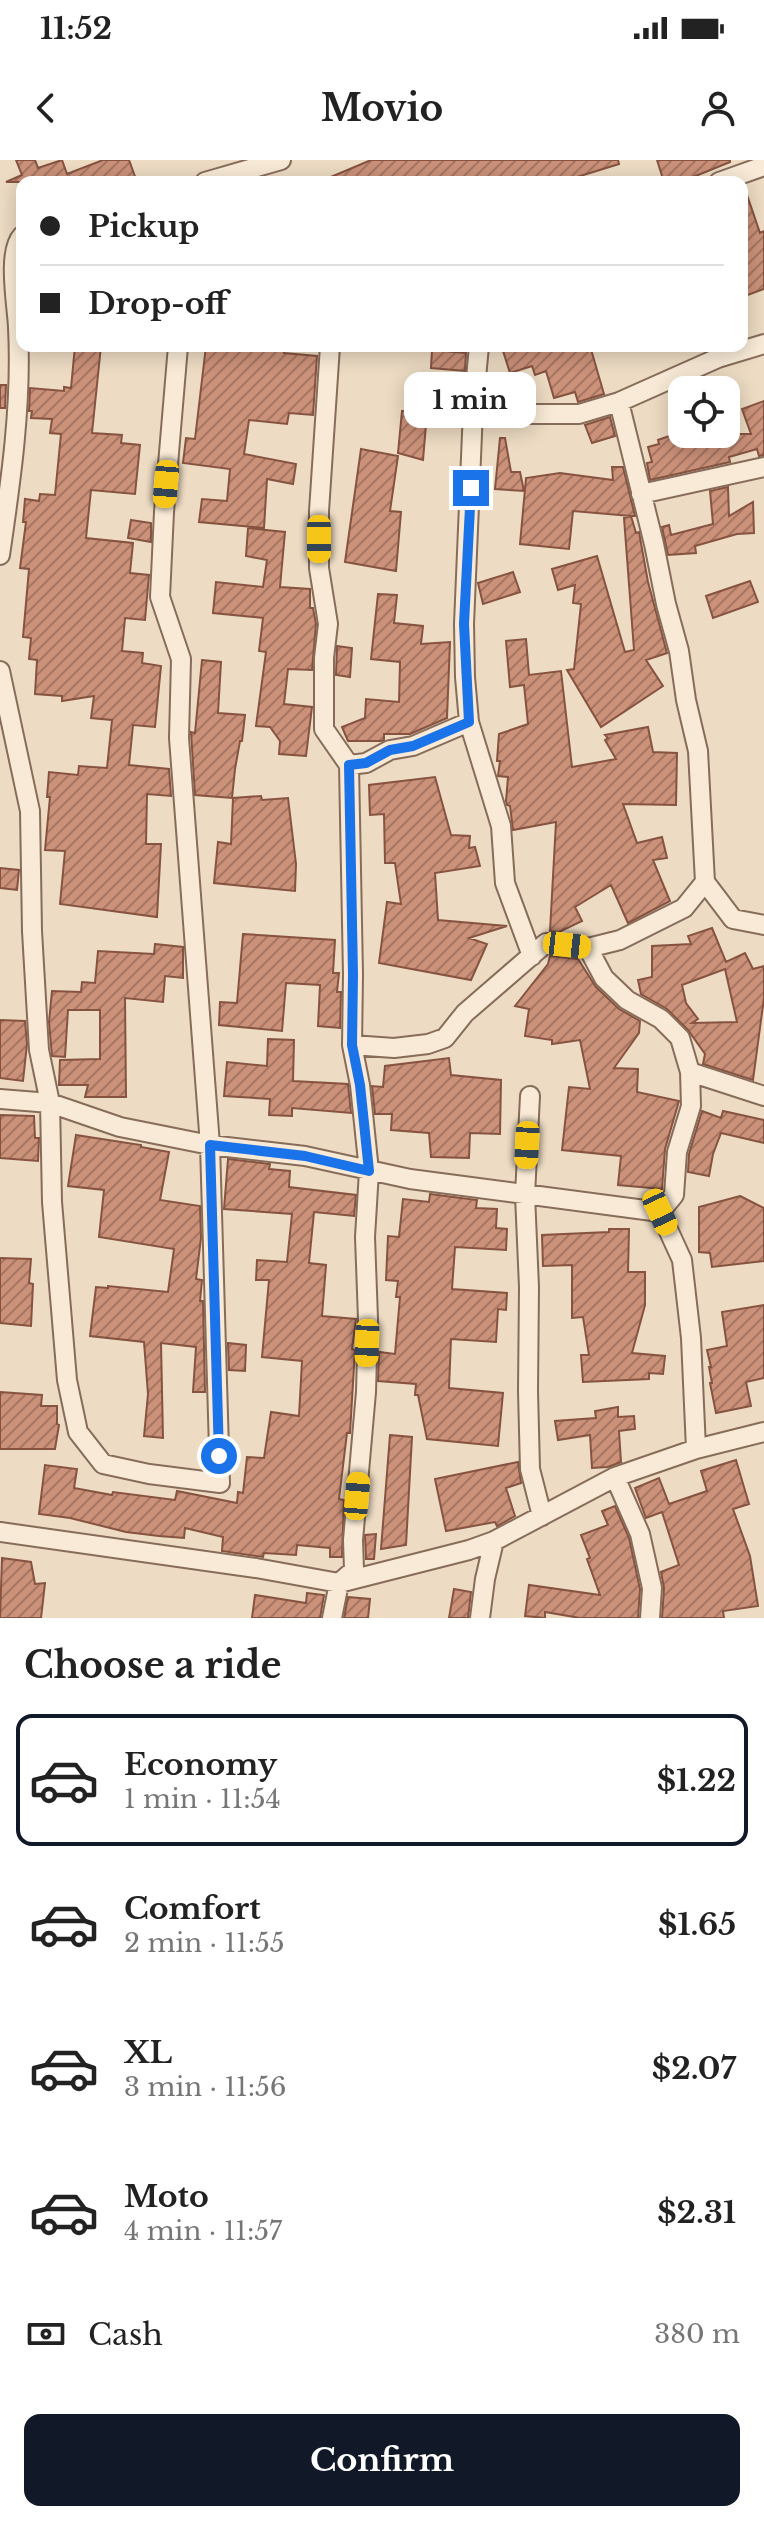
<!DOCTYPE html>
<meta charset="utf-8">
<style>
body{margin:0;font-family:"Libre Baskerville",serif;background:#f6f6f6;color:#222;height:100vh;display:flex;flex-direction:column;font-size:30px;white-space:nowrap}
*{box-sizing:border-box;margin:0}
p{font-size:26px;color:#767676}
.icon{flex:none;width:44px;height:44px;fill:none;stroke:currentColor;stroke-width:2;stroke-linecap:round;stroke-linejoin:round}
.map{position:relative;height:1458px;overflow:hidden}
.sheet{display:flex;flex-direction:column;background:#fff;flex:1}
.sheet>*{flex:none}
.hud{position:absolute;left:16px;top:16px;width:732px;height:176px;border-radius:16px;box-shadow:0 4px 20px #0003;display:grid;align-content:center;height:176px;padding:0 24px;background:#fff}
.buttons{position:absolute;left:668px;top:216px;display:grid;gap:16px}
.buttons a{display:grid;place-items:center;width:72px;height:72px;border-radius:16px;background:#fff;box-shadow:0 4px 20px #0003;font-size:40px}
.end{position:absolute;width:36px;height:36px;margin:-18px;border:10px solid #1a73e8;background:#fff;box-shadow:0 0 0 4px #fff}
.from{border-radius:50%}
.bubble{position:absolute;height:56px;border-radius:16px;background:#fff;box-shadow:0 4px 20px #0003;font-size:26px;font-weight:700;line-height:56px;text-align:center}
.car{position:absolute;width:24px;height:48px;margin:-24px -12px;border-radius:10px;box-shadow:0 0 6px 2px #0007;background:linear-gradient(#f5c518 24%,#345 0 40%,#f5c518 0 76%,#345 0 86%,#f5c518 0)}
.hud b{display:flex;align-items:center;gap:28px;height:76px;font-size:30px}
.hud b+b{border-top:2px solid #e0e0e0}
.hud i{width:20px;height:20px;background:#222}
ul{padding:0;list-style:none}
li{display:flex;align-items:center;gap:24px;height:132px;margin:0 16px 12px;padding:0 8px;border:4px solid transparent;border-radius:16px}
li div{flex:1}
li b{display:block;font-size:30px}
li em{font-style:normal;font-weight:700}
li.active{border-color:#111827}
li>.icon{width:72px;height:72px;stroke-width:1.5}
h2{padding:0 24px;font-size:36px;line-height:96px}
.pay{display:flex;align-items:center;gap:20px;height:88px;padding:0 24px;font-size:30px}
.pay p{margin-inline-start:auto}
.cta{display:flex;gap:16px;margin-top:auto;padding:16px 24px}
.cta a{flex:1;height:92px;border-radius:16px;background:#111827;color:#fff;font-size:32px;font-weight:700;line-height:92px;text-align:center}
.status{display:flex;justify-content:space-between;align-items:center;height:56px;padding:0 40px;background:#fff;direction:ltr}
.status svg{height:22px;fill:currentColor}
header{display:flex;justify-content:space-between;align-items:center;height:104px;padding:0 24px;background:#fff;font-size:36px;font-weight:700}
.map>svg:first-child{display:block}
.building{fill:url(#building-hatch);stroke:#865340;stroke-width:2;fill-rule:evenodd}
.lines{fill:none;stroke-linecap:round;stroke-linejoin:round}
.street-casing{stroke:#876c5a;stroke-width:22}
.street{stroke:#f8ead6;stroke-width:18}
.route{stroke:#1a73e8;stroke-width:10}
</style>
<div class="status"><b>11:52</b><svg viewBox="0 0 49 12"><path d="M0 12V9h3v3zM5 12V6h3v6zM10 12V3h3v9zM15 12V0h3v12zM26 1h20v11H26zM47 4h2v5h-2z"/></svg></div>
<header><svg class="icon" aria-label="back" viewBox="0 0 24 24"><path d="M15 5l-7 7 7 7"/></svg>Movio<svg class="icon" aria-label="person" viewBox="0 0 24 24"><circle cx="12" cy="8" r="4"/><path d="M4 21q1-7 8-7t8 7"/></svg></header>
<div class="map">
<svg width="764" height="1458" viewBox="0 0 764 1458">
<defs>
<pattern id="building-hatch" width="6" height="6" patternUnits="userSpaceOnUse" patternTransform="scale(2)"><rect width="6" height="6" fill="#cb9179"/><path d="M-1 1l2-2M0 6l6-6M5 7l2-2" fill="none" stroke="#a67663"/></pattern>
</defs>
<rect width="100%" height="100%" fill="#eddbc3"/>
<!-- building -->
<path class="building" d="M16 0H35L38 8 62 0 67 14 103 0H129L137 22H6L22 15Z
M371 0H618L619 4 561 22H319Z
M657 0H730V2L681 22H664Z
M745 29 760 73 764 71V129L745 136 742 127V30Z
M75 186H101L92 273 122 275 121 283 140 285 135 334 91 330 86 378 133 383 130 413 149 415 145 460 125 458 122 491 143 493 142 503 161 506 155 567 133 565 129 605 169 609 171 636 147 634 146 684H161L157 757 60 744 65 691 45 690 50 637H47L49 612 78 615 79 606 107 608 112 560 91 558 94 536 62 541V536L35 534 37 500 29 499 31 478 23 477 29 409 20 408 26 362H23L25 339 39 341 40 334 55 335 61 274 50 273 52 259 31 258 32 251H29L30 228 64 231V227L71 228Z
M206 186H284V193L317 196 313 255 289 253 287 264 249 260 244 294 296 304 293 324 267 319 264 368 199 362 202 339 227 341 230 309 183 303 186 278 195 279Z
M519 186H590L604 234 578 242 575 232 554 238 546 211 535 215 532 206 510 213 503 191Z
M432 190 466 193 465 211 431 208Z
M0 225H6L5 248H0Z
M764 241V295L759 296 757 289 729 297 730 302 650 320 647 303 652 302 648 287 659 284 658 280 675 274H751L742 249Z
M402 251 427 253 423 300 398 293Z
M610 257 615 276 592 283 585 265Z
M500 278H505L511 312H520L524 331 495 329Z
M361 289 398 296 390 351 401 352 396 411 345 402Z
M612 307H623L635 356H631L636 373 639 372 648 422 667 493 646 500 663 526 601 567 567 510 574 509 581 444 573 443 575 425 558 430 552 409 597 396 625 492 634 490 624 358 631 356 573 351 569 389 520 384 526 318 560 313 613 320Z
M728 327 729 356 753 342 754 373 737 374 695 386 696 393 668 395 662 367 669 365 671 375 713 364 710 331Z
M131 360 151 363V382L128 378Z
M248 368 285 372 280 427 310 429V448H313L316 464 312 510 288 509 284 544 312 547 306 596 279 594 280 581 270 567 256 566 266 492 259 491 263 458 213 453 216 422 263 427 267 400 246 396Z
M513 412 520 432 483 444 478 423Z
M750 421 758 442 713 458 706 436Z
M378 434 397 435 394 463 423 466 421 484 450 482 447 558 410 574H384V580L381 581H348L342 567 365 558 366 539 399 542 400 502 371 499Z
M526 479 529 515 561 511 572 607 616 599 605 580 608 578 605 575 648 567 653 592 677 593 676 645 623 644 637 683 662 677 667 698 653 700 670 741 628 763 611 725 575 747 582 761 559 772 550 771 556 662 513 670 510 646 507 645 506 641 508 617 498 616 500 601H497L499 574 528 564 524 525 510 527 506 481Z
M337 486 352 488 350 517 336 515Z
M202 500 221 502 218 553 245 555 242 581H240L235 609 232 638 195 635 191 572 195 573Z
M435 617 451 675 470 676 469 688 475 687 480 706 435 713 438 760 507 766 469 778 487 784 471 820 379 803 387 742 401 744 395 703H385L384 654 370 655 369 625Z
M261 636 262 640 288 638 296 704 295 731 214 723 218 682 231 684 233 638Z
M0 708 19 710 17 730 0 728Z
M712 768 726 802 745 793 753 809 764 806V838L753 920 703 904 705 894 688 870 667 849 641 834 638 820 652 817V786L691 784 688 776ZM725 809 737 862 692 863 698 859 686 843 682 825Z
M243 774 335 780 333 813H339L337 832H341L340 868 318 866 320 825 286 823 282 871 219 865 220 842 237 843Z
M155 784 183 787V818L165 816 163 842 125 838 126 937H85L88 925H59L60 900 100 899V850H68L65 897 52 896 49 862 52 831 81 832 82 822 95 823 98 791 154 794Z
M550 796 578 799 596 827 619 849 640 861 639 873 614 908 638 909 637 932 679 941 665 989 662 1029 618 1025 621 996 562 990 569 927 590 929 580 880 552 884V880L525 876 529 849 515 846 548 804Z
M0 860 25 861 27 884 23 921 0 918Z
M268 879 294 880 293 921 348 924 351 953 292 948V956L269 955 270 939 224 936 227 902 267 906Z
M449 898 451 915 501 920 500 974 470 973 469 998 431 997 429 973 391 970 392 954H375L372 926 383 927 385 906Z
M702 951 721 958 723 951 764 960V983L721 973 713 994 709 1016 688 1012 689 994Z
M0 955 34 956 35 978H39L38 1001 0 998Z
M76 975 141 985V987L169 992 160 1040 200 1046 201 1078 196 1119 202 1120 200 1141H203L205 1232H193L196 1187 161 1183 163 1278 144 1276 148 1234 144 1182 90 1176 96 1127 108 1128V1126L168 1132 174 1089 99 1077 104 1030 68 1026Z
M228 999 270 1004 269 1009 290 1011 289 1027 356 1035 354 1056 314 1052 309 1103 326 1105 322 1156 356 1159 352 1189 355 1190 350 1273H347L339 1339 344 1340 342 1397H330V1388L297 1385 296 1395 264 1393 263 1397 222 1391 223 1377 185 1368 184 1378 159 1376 126 1372 70 1358 39 1354 45 1305 77 1309 74 1328 112 1335 113 1332 175 1340 177 1331 237 1343 238 1332 243 1333 247 1297 264 1298 271 1252 299 1256 302 1201 262 1197 269 1120H256L257 1100 287 1102 292 1054 224 1049Z
M430 1034 477 1040 476 1048 497 1049 496 1068 507 1069 506 1090 455 1087 452 1129 507 1133 506 1150 498 1149 496 1182 451 1179 449 1228 503 1233 498 1286 427 1279 418 1235H415L416 1224 378 1221 379 1192 395 1194 400 1137H396L398 1121 386 1120 388 1076 399 1077 403 1039 429 1042Z
M740 1036 764 1048V1101L712 1107 710 1093 699 1092V1047Z
M609 1069H629L628 1112H645V1145L632 1193 665 1196 663 1214 649 1213V1219L583 1222 581 1195H589L583 1157 572 1158V1105L543 1106 542 1075 609 1072Z
M0 1098 31 1099 29 1123 33 1124 31 1166 0 1163Z
M764 1145V1218L746 1222 751 1246 716 1253 710 1223H712L709 1207H711L707 1190 727 1186 722 1152Z
M228 1183 246 1185 245 1211 229 1210Z
M0 1232 42 1235 41 1246H57V1264L59 1265 55 1289H0Z
M618 1247V1257L634 1256 635 1269 619 1271 621 1302 608 1307 592 1308 590 1275 558 1280 555 1261 596 1258 595 1251Z
M390 1275 412 1277 406 1385 381 1389Z
M736 1300 749 1344 733 1349 750 1396 758 1446 723 1451 724 1458H662L664 1428 661 1412 679 1405 662 1352 646 1358 635 1328 659 1318 669 1344 707 1331 701 1311Z
M518 1302 521 1323 506 1328 515 1356 497 1366 495 1362 446 1371 435 1319Z
M615 1346 629 1378 640 1429 638 1458H580L545 1452V1458L525 1456 529 1425 600 1435 587 1399 590 1398 581 1375 608 1365 602 1351Z
M376 1374 374 1399H366L365 1375Z
M2 1398 31 1402 35 1424 45 1423 41 1458H0Z
M454 1429 471 1432 468 1458H449Z
M307 1433 324 1435 320 1458H252L255 1435 306 1443Z
M348 1437 370 1439 368 1458H344Z"/>
<g class="lines">
<defs>
<path id="street" d="M205 22 281 0
M719 22 764 6
M330 186 319 351V408L328 464 324 498V569L349 605 353 815 352 885 360 925 369 1011 365 1077 368 1159 366 1232 353 1380 354 1410 339 1423 332 1458
M479 186 473 250 464 464 465 517 469 562 501 666 505 723 532 796
M619 242 654 384 666 444 679 491 686 540 698 591 705 722 733 759 764 765
M473 250 508 254H579L619 242 718 198 764 184
M641 334 764 307
M0 395C11 320 22 244 18 167 17 145 7 92 22 76
M0 511 30 651 32 771 39 890 50 943 52 1042 67 1220 78 1272 103 1304 149 1314 220 1323 210 985 179 578 181 499 160 437 164 352 178 186
M349 605 366 603 390 590 413 586 469 562
M588 788 604 818 627 840 661 859 680 878 690 912 691 946 677 992 674 1035 660 1052
M352 885 394 888 428 884 445 878 465 853 546 783 588 788 620 780 684 748 705 722
M690 912 764 936
M530 936 525 1035 529 1127 528 1231 530 1309 542 1356
M0 939 50 943 120 967 210 985 305 996 410 1019 660 1052 682 1100 691 1178 696 1289
M615 1317 640 1374 652 1428 650 1458
M0 1372 256 1408 339 1423 469 1390 494 1381 615 1317 696 1289 764 1272
M480 1458 485 1419 494 1381"/>
</defs>
<!-- street casing -->
<use href="#street" class="street-casing"/>
<!-- street -->
<use href="#street" class="street"/>
</g>
<g class="lines">
<!-- route -->
<path class="route" d="M219 1296 210 985 305 996 369 1011 360 925 352 885 353 815 349 605 366 603 390 590 413 586 469 562 464 464 471 328"/>
</g>
</svg>
<div class="buttons">
<a><svg class="icon" aria-label="locate" viewBox="0 0 24 24"><circle cx="12" cy="12" r="6"/><path d="M12 2v4M12 18v4M2 12h4M18 12h4"/></svg></a>
</div>
<i class="end from" style="left:219px;top:1296px"></i>
<i class="end" style="left:471px;top:328px"></i>
<div class="bubble" style="left:404px;top:212px;width:132px">1 min</div>
<i class="car" style="left:166px;top:324px;rotate:185deg"></i>
<i class="car" style="left:319px;top:379px;rotate:180deg"></i>
<i class="car" style="left:567px;top:785px;rotate:96deg"></i>
<i class="car" style="left:527px;top:985px;rotate:183deg"></i>
<i class="car" style="left:660px;top:1052px;rotate:155deg"></i>
<i class="car" style="left:367px;top:1183px;rotate:182deg"></i>
<i class="car" style="left:357px;top:1336px;rotate:5deg"></i>
<div class="hud">
<b><i class="from"></i>Pickup</b>
<b><i></i>Drop-off</b>
</div>
</div>
<section class="sheet">
<h2>Choose a ride</h2>
<ul>
<li class="active"><svg class="icon" aria-label="car" viewBox="0 0 24 24"><path d="M5 17H2v-5l4-1 3-4h7l3 4 3 1v5h-3M9 17h6M6 11h13"/><circle cx="7" cy="17" r="2"/><circle cx="17" cy="17" r="2"/></svg><div><b>Economy</b><p>1 min · 11:54</p></div><em>$1.22</em></li>
<li><svg class="icon" aria-label="car" viewBox="0 0 24 24"><path d="M5 17H2v-5l4-1 3-4h7l3 4 3 1v5h-3M9 17h6M6 11h13"/><circle cx="7" cy="17" r="2"/><circle cx="17" cy="17" r="2"/></svg><div><b>Comfort</b><p>2 min · 11:55</p></div><em>$1.65</em></li>
<li><svg class="icon" aria-label="car" viewBox="0 0 24 24"><path d="M5 17H2v-5l4-1 3-4h7l3 4 3 1v5h-3M9 17h6M6 11h13"/><circle cx="7" cy="17" r="2"/><circle cx="17" cy="17" r="2"/></svg><div><b>XL</b><p>3 min · 11:56</p></div><em>$2.07</em></li>
<li><svg class="icon" aria-label="car" viewBox="0 0 24 24"><path d="M5 17H2v-5l4-1 3-4h7l3 4 3 1v5h-3M9 17h6M6 11h13"/><circle cx="7" cy="17" r="2"/><circle cx="17" cy="17" r="2"/></svg><div><b>Moto</b><p>4 min · 11:57</p></div><em>$2.31</em></li>
</ul>
<div class="pay"><svg class="icon" aria-label="cash" viewBox="0 0 24 24"><path d="M3 7h18v10H3z"/><circle cx="12" cy="12" r="2"/></svg>Cash<p>380 m</p></div>
<div class="cta"><a>Confirm</a></div>
</section>
